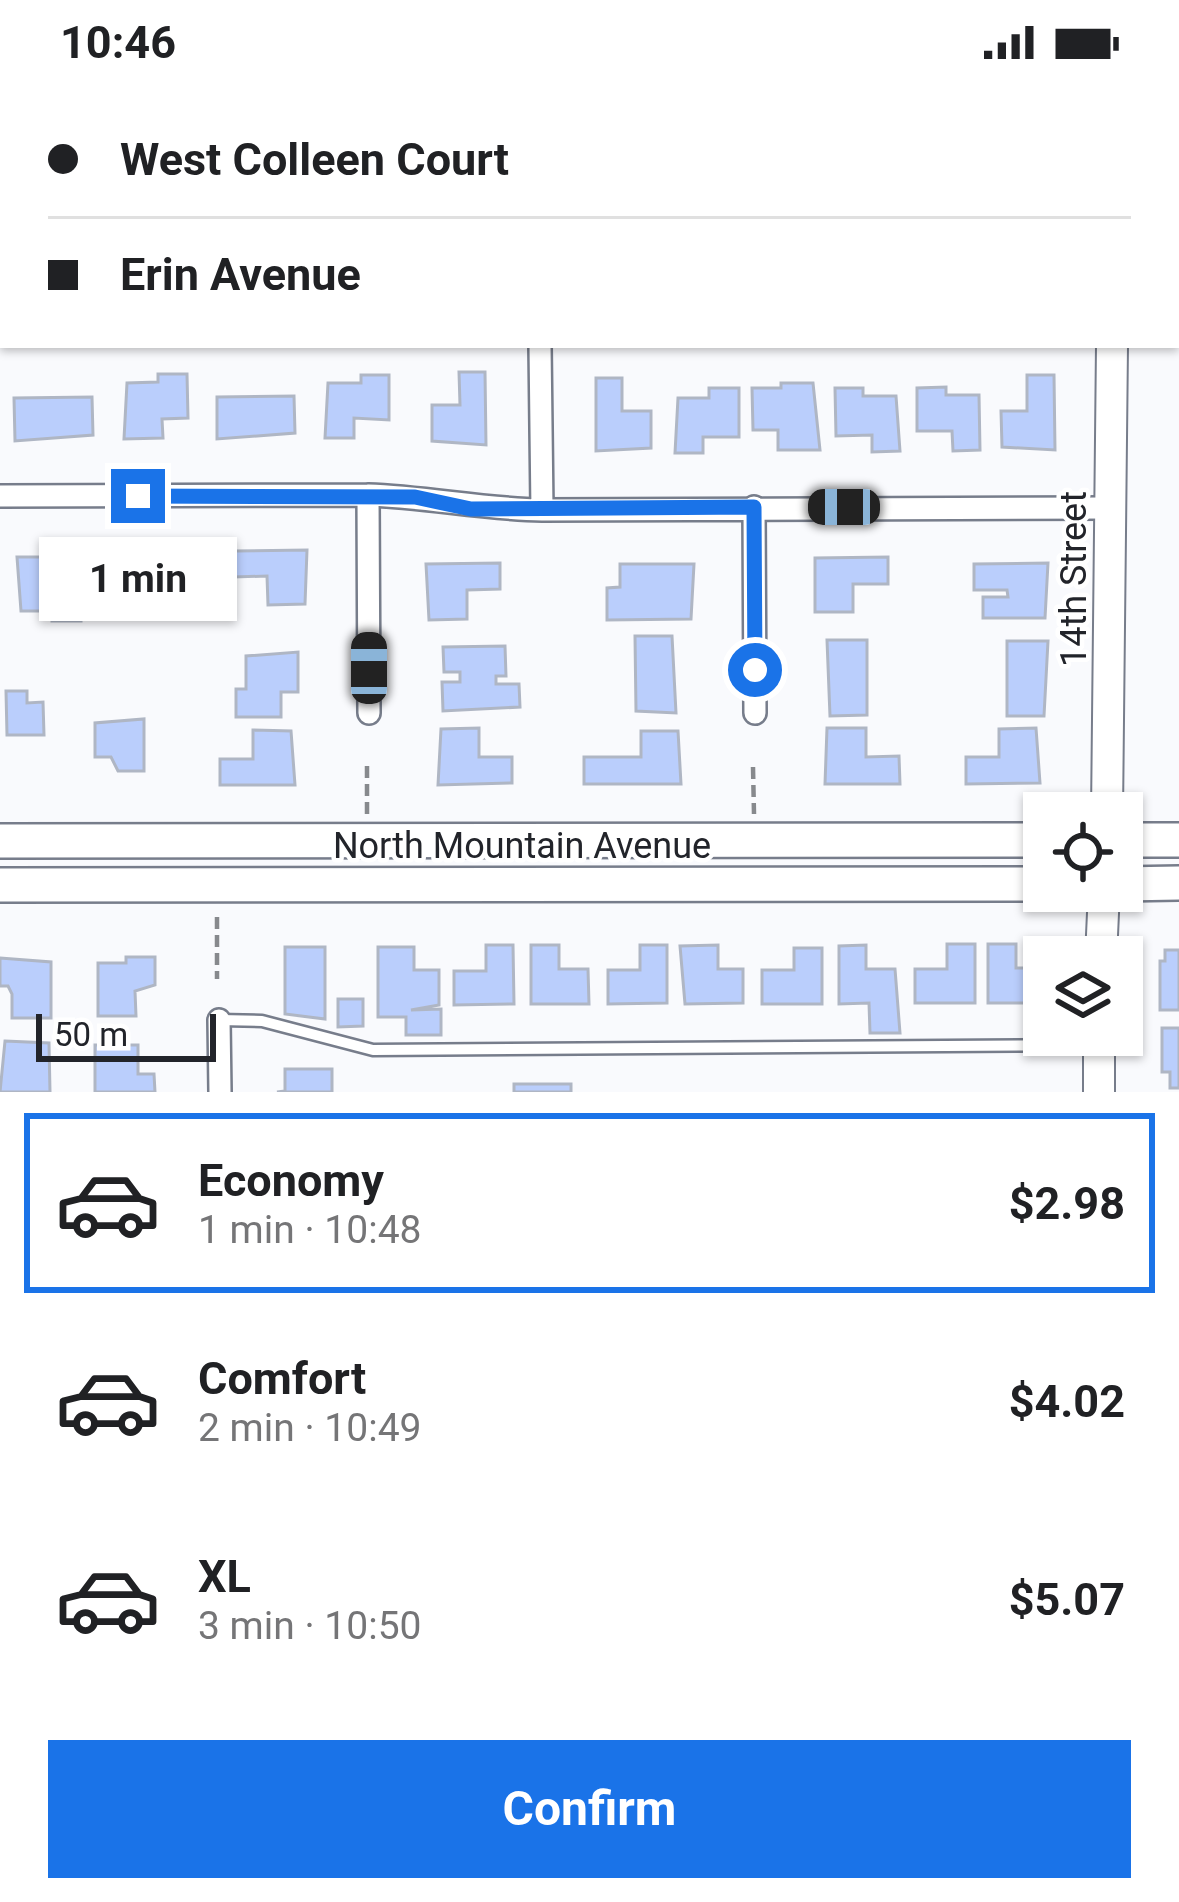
<!DOCTYPE html>
<meta charset="utf-8">
<style>
body{margin:0;font-family:Roboto,sans-serif;background:#f2f2f2;color:#202124;height:100vh;display:flex;flex-direction:column;font-size:45px;white-space:nowrap}
*{box-sizing:border-box;margin:0}
p{font-size:39px;color:#757577}
.icon{flex:none;width:66px;height:66px;fill:none;stroke:currentColor;stroke-width:2;stroke-linecap:round;stroke-linejoin:round}
.map{position:relative;height:1008px;overflow:hidden}
.drawer{display:flex;flex-direction:column;background:#fff;flex:1}
.drawer>*{flex:none}
.guide{position:absolute;left:0px;top:0px;width:1179px;height:264px;box-shadow:0 3px 9px #0004;display:grid;align-content:center;height:264px;padding:0 48px;background:#fff}
.controls{position:absolute;left:1023px;top:708px;display:grid;gap:24px}
.controls a{display:grid;place-items:center;width:120px;height:120px;border-radius:0px;background:#fff;box-shadow:0 3px 9px #0004;font-size:60px}
.scale{position:absolute;left:36px;bottom:30px;width:180px;box-sizing:border-box;padding-left:12px;border:6px solid #22242a;border-top:0;font-size:33px;line-height:42px;white-space:nowrap;color:#22242a;-webkit-text-stroke:9px #fff;paint-order:stroke}
.end{position:absolute;width:54px;height:54px;margin:-27px;border:15px solid #1a73e8;background:#fff;box-shadow:0 0 0 6px #fff}
.from{border-radius:50%}
.bubble{position:absolute;height:84px;border-radius:0px;background:#fff;box-shadow:0 3px 9px #0004;font-size:39px;font-weight:700;line-height:84px;text-align:center}
.car{position:absolute;width:36px;height:72px;margin:-36px -18px;border-radius:15px;box-shadow:0 0 9px 3px #0007;background:linear-gradient(#222 24%,#8ab4d8 0 40%,#222 0 76%,#8ab4d8 0 86%,#222 0)}
.guide b{display:flex;align-items:center;gap:42px;height:114px;font-size:45px}
.guide b+b{border-top:3px solid #e0e0e0}
.guide i{width:30px;height:30px;background:#202124}
ul{padding:21px 0 0;list-style:none}
li{display:flex;align-items:center;gap:36px;height:180px;margin:0 24px 18px;padding:0 24px;border:6px solid transparent;border-radius:0px}
li div{flex:1}
li b{display:block;font-size:45px}
li em{font-style:normal;font-weight:700}
li.current{border-color:#1a73e8}
li>.icon{width:108px;height:108px;stroke-width:1.5}
.cta{display:flex;gap:24px;margin-top:auto;padding:24px 48px}
.cta a{flex:1;height:138px;border-radius:0px;background:#1a73e8;color:#fff;font-size:48px;font-weight:700;line-height:138px;text-align:center}
.status{display:flex;justify-content:space-between;align-items:center;height:84px;padding:0 60px;background:#fff;direction:ltr}
.status svg{height:33px;fill:currentColor}
.map>svg:first-child{display:block}
.building{fill:#bacefc;stroke:#afb6c4;stroke-width:3}
.lines{fill:none;stroke-linecap:round;stroke-linejoin:round}
.lane-casing{stroke:#777d8b;stroke-width:15}
.street-casing{stroke:#777d8b;stroke-width:26}
.secondary-casing{stroke:#777d8b;stroke-width:34}
.primary-casing{stroke:#777d8b;stroke-width:38}
.path{stroke:#87898d;stroke-width:4.5;stroke-dasharray:12 6;stroke-linecap:butt}
.lane{stroke:#fff;stroke-width:10}
.street{stroke:#fff;stroke-width:21}
.secondary{stroke:#fff;stroke-width:30}
.primary{stroke:#fff;stroke-width:33}
.route{stroke:#1a73e8;stroke-width:15}
.labels{text-anchor:middle;stroke-width:9;stroke-linejoin:round;paint-order:stroke}
.street-label{font-size:36px;fill:#22242a;stroke:#fff}
</style>
<div class="status"><b>10:46</b><svg viewBox="0 0 49 12"><path d="M0 12V9h3v3zM5 12V6h3v6zM10 12V3h3v9zM15 12V0h3v12zM26 1h20v11H26zM47 4h2v5h-2z"/></svg></div>
<div class="map">
<svg width="1179" height="1008" viewBox="0 0 1179 1008">
<rect width="100%" height="100%" fill="#f9fafd"/>
<!-- building -->
<path class="building" d="M459 288H485L486 361 432 357V321H460Z
M158 290H187L188 334 162 335 163 354 124 355 127 299 158 298Z
M361 291H389V336L354 334V354H325L328 299H361Z
M1027 291H1054L1055 366 1002 363 1001 327H1027Z
M596 294H622V327H651V364L596 367Z
M781 299H813L820 366H778V346H753L752 304H781Z
M946 303V311H979L980 366 953 367 952 347H917V304Z
M709 304H739V353H703V369H675L678 314H709Z
M835 304H863V312H896L900 367 872 368V351L836 352Z
M294 312 295 349 217 355V313Z
M92 313 93 351 15 357 14 314Z
M307 466 305 520 268 521 267 492 234 493V467Z
M127 471 203 475V512L127 511Z
M17 473H47V492H81V537H52V527H21Z
M888 473V500H853V528H815V474Z
M500 479V505L467 506V535L429 536 426 480Z
M1048 479 1045 534H983V513H1008L1007 506H974V480Z
M620 480H694L691 535 607 536V504L620 503Z
M635 552H672L676 629 636 627Z
M827 556H867V631L830 632Z
M1007 557H1048L1044 632H1007Z
M505 562 506 592H496V600H519L520 623 443 627 442 598H460V588H444L443 563Z
M298 568V608H281V633H236V605H246V572Z
M6 607H27V619L43 618 44 651H7Z
M144 635V687H118L111 673H95V639Z
M479 644V673H512V699L438 701 441 645Z
M827 644H866V673L899 672 900 700H825Z
M1036 644 1040 699 966 700V673H999V645Z
M253 646 291 647 295 701H220V675H253Z
M641 647H678L681 700H584V673H641Z
M947 860H975V919H915V885H947Z
M988 860H1016V884H1044V919H988Z
M486 861H513L514 920 454 921V887H486Z
M531 861H559V885H588L589 920H531Z
M640 861H667V919L608 920V886H640Z
M718 861V885H743V919L685 920 680 862Z
M866 861V885H895L900 949H870L869 919 839 920V862Z
M285 863H325V935L285 930Z
M378 863H414V886H439V921L411 926 441 925V951H406V933H378Z
M794 864H822V920H762V886H794Z
M1165 866H1179V926H1160V877H1165Z
M126 873H155V901L135 907 136 932H98V879H126Z
M0 874 51 878V934H12V910L8 902H0Z
M338 915H363V942L338 943Z
M1162 944H1179V1004H1170V988H1162Z
M5 957 49 959 50 1008H0Z
M95 961H138V990H154L155 1008H95Z
M285 985H332V1008H277L285 1007Z
M514 1000H571V1008H514Z"/>
<g class="lines">
<defs>
<path id="lane" d="M884 3 886 0
M219 936 262 937 373 966 1096 961"/>
<path id="street" d="M0 100H3
M1176 119H1179
M540 261 542 426
M368 411 369 629
M0 412 368 411C427 413 483 425 542 426L1111 424
M754 423 755 629
M219 936 220 1008"/>
<path id="secondary" d="M1113 0V3
M1107 729 1112 261
M1101 873 1104 807
M1099 951V1008"/>
<path id="primary" d="M1122 756H1179
M0 757 1044 756
M1122 800 1179 799
M0 801 1044 800"/>
</defs>
<!-- lane casing -->
<use href="#lane" class="lane-casing"/>
<!-- street casing -->
<use href="#street" class="street-casing"/>
<!-- secondary casing -->
<use href="#secondary" class="secondary-casing"/>
<!-- primary casing -->
<use href="#primary" class="primary-casing"/>
<!-- path -->
<path class="path" d="M367 682V730
M753 683 754 730
M217 833V895"/>
<!-- lane -->
<use href="#lane" class="lane"/>
<!-- street -->
<use href="#street" class="street"/>
<!-- secondary -->
<use href="#secondary" class="secondary"/>
<!-- primary -->
<use href="#primary" class="primary"/>
</g>
<g class="lines">
<!-- route -->
<path class="route" d="M138 412 415 413 471 425 754 423 755 586"/>
</g>
<g class="labels">
<!-- street labels -->
<g class="street-label">
<text transform="translate(1073 495) rotate(-90)" y="13">14th Street</text>
<text x="522" y="774">North Mountain Avenue</text>
</g>
</g>
</svg>
<div class="controls">
<a><svg class="icon" aria-label="locate" viewBox="0 0 24 24"><circle cx="12" cy="12" r="6"/><path d="M12 2v4M12 18v4M2 12h4M18 12h4"/></svg></a>
<a><svg class="icon" aria-label="layers" viewBox="0 0 24 24"><path d="M12 4l9 5-9 5-9-5zM3 14l9 5 9-5"/></svg></a>
</div>
<div class="scale">50 m</div>
<i class="end from" style="left:755px;top:586px"></i>
<i class="end" style="left:138px;top:412px"></i>
<div class="bubble" style="left:39px;top:453px;width:198px">1 min</div>
<i class="car" style="left:844px;top:423px;rotate:270deg"></i>
<i class="car" style="left:369px;top:584px;rotate:0deg"></i>
<div class="guide">
<b><i class="from"></i>West Colleen Court</b>
<b><i></i>Erin Avenue</b>
</div>
</div>
<section class="drawer">
<ul>
<li class="current"><svg class="icon" aria-label="car" viewBox="0 0 24 24"><path d="M5 17H2v-5l4-1 3-4h7l3 4 3 1v5h-3M9 17h6M6 11h13"/><circle cx="7" cy="17" r="2"/><circle cx="17" cy="17" r="2"/></svg><div><b>Economy</b><p>1 min · 10:48</p></div><em>$2.98</em></li>
<li><svg class="icon" aria-label="car" viewBox="0 0 24 24"><path d="M5 17H2v-5l4-1 3-4h7l3 4 3 1v5h-3M9 17h6M6 11h13"/><circle cx="7" cy="17" r="2"/><circle cx="17" cy="17" r="2"/></svg><div><b>Comfort</b><p>2 min · 10:49</p></div><em>$4.02</em></li>
<li><svg class="icon" aria-label="car" viewBox="0 0 24 24"><path d="M5 17H2v-5l4-1 3-4h7l3 4 3 1v5h-3M9 17h6M6 11h13"/><circle cx="7" cy="17" r="2"/><circle cx="17" cy="17" r="2"/></svg><div><b>XL</b><p>3 min · 10:50</p></div><em>$5.07</em></li>
</ul>
<div class="cta"><a>Confirm</a></div>
</section>
